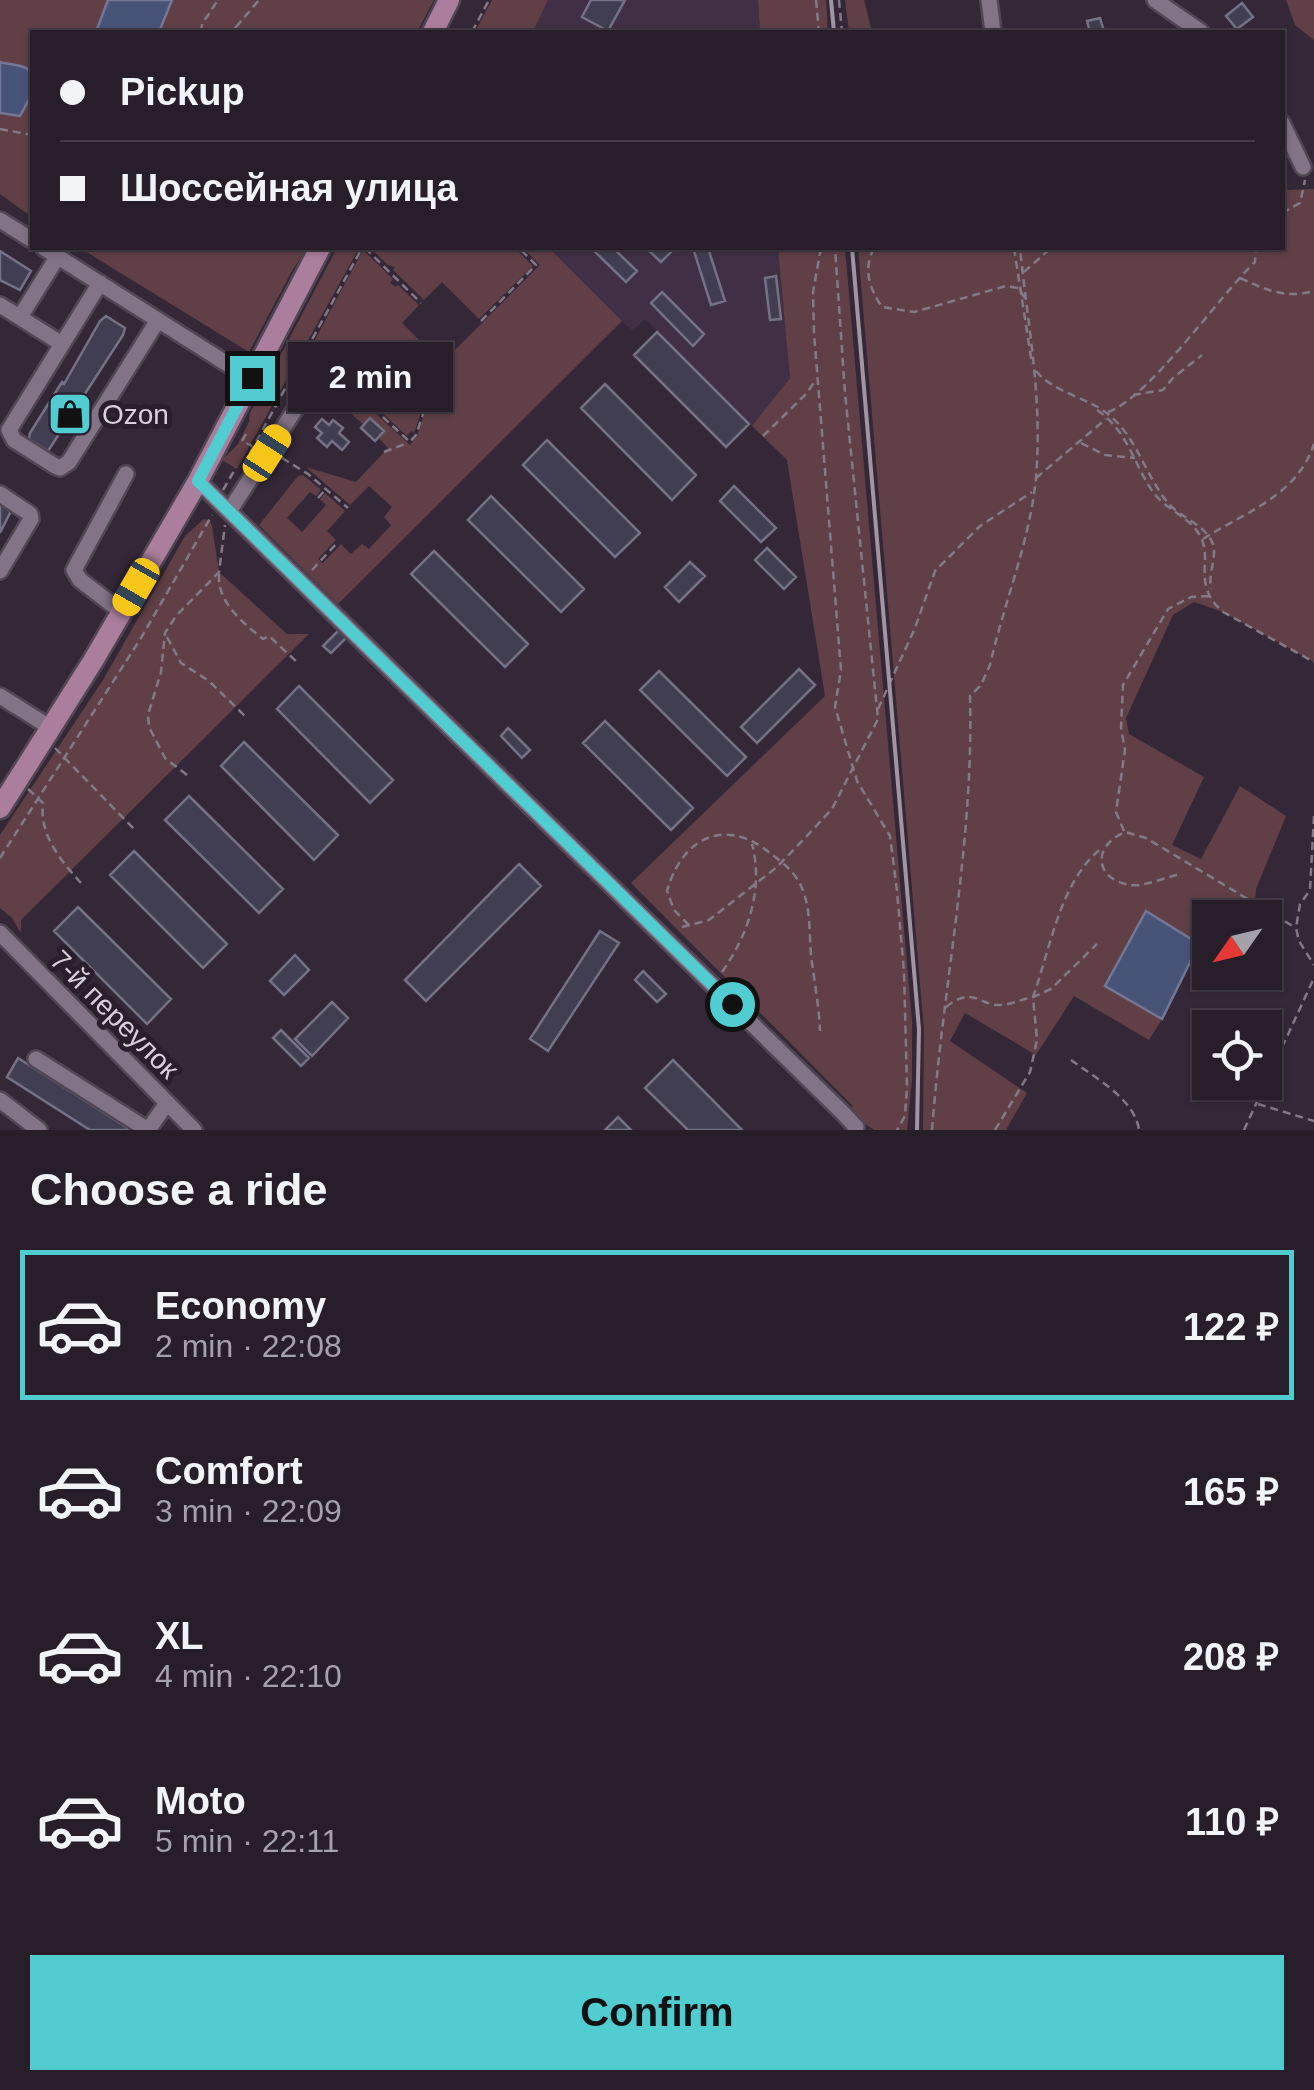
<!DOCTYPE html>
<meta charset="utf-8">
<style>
body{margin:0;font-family:Helvetica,sans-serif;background:#332b36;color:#f1f3f6;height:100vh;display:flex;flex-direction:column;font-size:38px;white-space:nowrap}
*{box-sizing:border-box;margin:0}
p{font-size:32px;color:#a4a2a8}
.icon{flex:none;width:55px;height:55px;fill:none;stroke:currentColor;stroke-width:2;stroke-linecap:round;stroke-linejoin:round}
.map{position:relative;height:1130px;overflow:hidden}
.sheet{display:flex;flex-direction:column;background:#271e2a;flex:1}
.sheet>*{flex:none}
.hud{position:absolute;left:30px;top:30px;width:1255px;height:220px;border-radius:0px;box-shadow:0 2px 8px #0004,0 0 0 2px #433c47;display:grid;align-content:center;height:220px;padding:0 30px;background:#271e2a}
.needle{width:65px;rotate:236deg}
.tools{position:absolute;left:1192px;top:900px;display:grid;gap:20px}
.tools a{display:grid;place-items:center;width:90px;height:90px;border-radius:0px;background:#271e2a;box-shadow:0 2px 8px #0004,0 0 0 2px #433c47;font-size:50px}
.end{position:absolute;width:45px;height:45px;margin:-22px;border:12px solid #51ccd1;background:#111;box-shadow:0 0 0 5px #111}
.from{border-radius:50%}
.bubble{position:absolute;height:70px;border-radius:0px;background:#271e2a;box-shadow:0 2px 8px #0004,0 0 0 2px #433c47;font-size:32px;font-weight:700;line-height:70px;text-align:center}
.car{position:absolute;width:30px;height:60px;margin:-30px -15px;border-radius:12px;box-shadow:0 0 8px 2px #0007;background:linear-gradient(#f5c518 24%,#345 0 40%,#f5c518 0 76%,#345 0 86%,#f5c518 0)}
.hud b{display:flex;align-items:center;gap:35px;height:95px;font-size:38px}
.hud b+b{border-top:2px solid #433c47}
.hud i{width:25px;height:25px;background:#f1f3f6}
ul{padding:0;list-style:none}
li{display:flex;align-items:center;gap:30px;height:150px;margin:0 20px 15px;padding:0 10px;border:5px solid transparent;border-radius:0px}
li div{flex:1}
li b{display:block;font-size:38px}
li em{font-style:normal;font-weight:700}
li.selected{border-color:#51ccd1}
li>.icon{width:90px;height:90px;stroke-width:1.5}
h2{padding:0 30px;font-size:45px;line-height:120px}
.button{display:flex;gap:20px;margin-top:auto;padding:20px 30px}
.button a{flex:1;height:115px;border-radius:0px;background:#51ccd1;color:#111;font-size:40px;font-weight:700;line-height:115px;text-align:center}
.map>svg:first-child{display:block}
.built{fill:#413045}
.green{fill:#604046}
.water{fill:#485378;stroke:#737896;stroke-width:2.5}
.building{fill:#423e51;stroke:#757186;stroke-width:2.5}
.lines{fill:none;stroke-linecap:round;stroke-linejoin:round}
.minor-casing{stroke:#514654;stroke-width:20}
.major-casing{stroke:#514654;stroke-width:25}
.path{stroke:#847a87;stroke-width:2.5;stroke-dasharray:8 5;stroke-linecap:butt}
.minor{stroke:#827386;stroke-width:15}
.major{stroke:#aa7e9c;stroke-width:20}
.rail{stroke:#a096a3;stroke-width:4}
.route{stroke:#51ccd1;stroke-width:12}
.labels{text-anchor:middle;stroke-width:10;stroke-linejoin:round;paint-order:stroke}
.poi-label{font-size:28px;fill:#d8d0db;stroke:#2a1e2e;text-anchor:start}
.street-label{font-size:28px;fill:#d8d0db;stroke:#2a1e2e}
</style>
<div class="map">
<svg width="1314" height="1130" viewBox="0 0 1314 1130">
<rect width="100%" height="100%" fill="#342838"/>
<!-- built -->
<path class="built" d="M548 0H758L760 32H533Z
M549 248H780L790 378 752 426 645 319 632 331Z"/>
<!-- green -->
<path class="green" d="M0 0H108L109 1 96 32H32V77L24 67 0 62Z
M172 0H434L417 32H159Z
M492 0H548L533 32H475Z
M758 0H826L828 32H760Z
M845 0H864L872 32H849Z
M1286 0H1314V40L1295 25Z
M32 97V217L0 194V113L4 115Z
M1283 181 1288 190 1314 189V662L1223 612 1194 602 1173 615 1126 718 1129 734 1204 777 1172 845 1201 859 1240 786 1286 816 1256 889 1254 917 1210 918V935L1207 933 1199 944 1146 912 1106 985 1162 1019 1149 1040 1074 996 1036 1055 965 1013 950 1041 1027 1093 1006 1130H923L924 1031 858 248H1282Z
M80 248H308L293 269 249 352Z
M337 248H359L237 469 222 460 238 444 249 422 250 413Z
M370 248H515L533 266 479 319 442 282 424 300 393 270 395 267 388 265Z
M523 248H549L622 321 338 604 259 525 298 476 303 475 321 490 316 496 310 492 287 518 302 532 326 505 320 499 325 493 345 511 327 531 336 540 318 559 323 563 341 544 351 554 362 544 369 549 391 525 384 517 392 507 369 486 350 505 306 467 356 482 388 448 378 437 384 431 364 425 328 394 339 380 410 445 417 436 442 363 540 265Z
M778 248H845L912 1021V1079L907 1130H874L853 1115 852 1105 631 883 825 696 787 460 752 426 790 378Z
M363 250 393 279 390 283 396 287 398 285 419 305 402 323 439 360 414 433 411 431 407 436 311 347Z
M204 519 210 521 212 526 219 572 287 634H309L21 920V933L12 918 0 908V835L103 680 185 536Z"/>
<!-- water -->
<path class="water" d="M108 0H172L159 32H96Z
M0 62C7 64 20 65 26 68 44 80 26 104 20 116L0 113Z
M1146 911 1199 944 1162 1019 1105 986Z"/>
<!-- building -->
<path class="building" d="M591 0H625L608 31 582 17Z
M1242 3 1253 17 1237 29 1226 16Z
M1100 18 1104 31 1090 32 1087 21Z
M591 248H613L637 271 626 282Z
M646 248H668L672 251 661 262Z
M693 248H708L725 301 711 305Z
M0 251 31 271 20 290 0 280Z
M776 276 781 319 770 320 765 278Z
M662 292 704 334 693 346 651 303Z
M106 316 125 328 123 335 48 451 29 439 30 433 62 382 64 384 100 321Z
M657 332 749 424 726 447 634 355Z
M605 384 696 475 672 500 581 408Z
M370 418 384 431 375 441 361 428Z
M322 419 329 425 333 420 343 428 339 433 349 442 342 450 332 441 327 447 317 438 322 433 315 427Z
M547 440 640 533 615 557 523 465Z
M734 486 776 528 761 542 720 501Z
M491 496 584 589 561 612 468 520Z
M0 504 11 511 0 533Z
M767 548 796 577 784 589 755 560Z
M434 551 528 644 505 667 411 574Z
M690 562 705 576 679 602 665 587Z
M339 630 347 637 331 653 323 646Z
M799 669 815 685 757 743 741 727Z
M659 671 746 757 727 776 640 690Z
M299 686 393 780 370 803 277 709Z
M605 721 693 808 671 830 583 743Z
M508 728 530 750 522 758 501 736Z
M244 742 338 835 314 860 221 766Z
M189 796 283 889 259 913 165 820Z
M134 851 227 944 203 968 110 875Z
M519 864 541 886 426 1001 405 980Z
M78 907 171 999 147 1024 54 931Z
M600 931 619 943 548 1051 530 1039Z
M295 955 309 970 284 995 270 981Z
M643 971 666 994 657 1002 635 980Z
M332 1002 348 1018 312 1056 295 1039Z
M281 1030 309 1058 301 1066 273 1038Z
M18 1058 131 1130H90L7 1077Z
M673 1060 742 1130H688L645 1088Z
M618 1117 631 1130H605Z"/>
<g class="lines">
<defs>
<path id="minor" d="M989 0 993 32
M1155 0 1201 32
M1282 123 1303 167
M0 220 32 240
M44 248 251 379
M100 283 9 430 14 440 55 466 60 468 69 462 158 320
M0 305 62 344
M20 317 58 256
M198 481 843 1113 856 1127 855 1130
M0 494 30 514 31 519 0 571
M230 510 320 371
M122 612 80 580 74 570 126 474
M0 696 51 728
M0 933 194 1130
M36 1059 148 1130 167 1103
M0 1100 39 1130"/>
<path id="major" d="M433 32 449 0
M0 808 93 661 198 481 320 248"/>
</defs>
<!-- minor casing -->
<use href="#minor" class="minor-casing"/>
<!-- major casing -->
<use href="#major" class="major-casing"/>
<!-- path -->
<path class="path" d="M816 0 819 32
M839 0 842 32
M236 27 259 0
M201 32 202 24 218 0
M232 32 236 27 237 32
M472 32 489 0
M0 129 32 135
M1282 213 1300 203 1305 180
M365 248 421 303
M821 248 813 292 814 333 841 670 835 707 857 781 890 836 897 891 904 972 907 1087 905 1116 897 1130
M874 248C863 269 869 288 882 307L914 312 1006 286 1018 288 1025 298
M1014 248 1032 364
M1024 272 1051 248
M1240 278C1266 290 1286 299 1314 291
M481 321 536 265 519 248
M1036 371C1054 393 1087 397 1108 414 1137 437 1145 475 1168 503 1181 518 1206 525 1213 544 1217 557 1208 573 1211 589
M335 373 410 442 416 435 441 361
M1133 395 1163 390 1173 378 1202 355
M1097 410C1128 431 1133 463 1153 492 1165 509 1189 517 1199 534 1215 560 1190 583 1223 612L1314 662
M1108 412C1149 398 1219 296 1255 262L1256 248
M246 434 242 441 252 446
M763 436 807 393 816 379
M1081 443 1105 455 1135 458
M384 452 408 443
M250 453 362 248
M282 458 308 474 348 508
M1036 478 1106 419
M223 490 234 471
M318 498 326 489
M1203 539C1245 512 1297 496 1314 444
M312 570 338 542
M219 574C217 602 242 622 263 639L269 636 298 663
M167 637 181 663 209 681 245 716
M878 709 915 628 935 571 980 526 1032 492
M55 748 134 829
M187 775 165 758 149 727 148 715 161 672 165 633 176 616 219 572 225 525
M28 789 43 803C39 834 60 860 81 883
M1314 816 1310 890 1300 904 1296 928 1299 941 1314 965
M1124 831 1116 812 1125 750 1121 728 1123 685 1168 609 1191 597 1209 596
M0 858 141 638 212 515
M1177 875C1163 878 1143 887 1130 885 1094 879 1092 846 1125 832L1146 838 1296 928
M689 925 674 910 667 891C682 838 724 816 770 853 782 862 795 872 801 886 811 907 809 932 811 955 814 980 819 1005 820 1031
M682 927 709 920 777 867 805 838 832 809 878 719 845 393 835 248
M722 972C748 935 764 889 752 844
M946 1007C973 985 980 1006 1000 1005 1010 1005 1023 999 1033 997 1051 947 1060 880 1103 847
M1071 1060C1094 1077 1135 1099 1139 1130
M1258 1104 1314 1121
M932 1130C943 985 974 842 970 696L981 685 990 665C1005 598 1034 532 1037 463 1041 390 1027 319 1020 248
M995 1130 1030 1072 1037 1040 1033 997 1051 989 1097 944
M1244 1130 1314 978"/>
<!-- minor -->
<use href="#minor" class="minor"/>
<!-- major -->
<use href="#major" class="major"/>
<!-- rail -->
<path class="rail" d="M831 0 834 32
M852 248 919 1029 917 1130"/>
</g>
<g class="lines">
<!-- route -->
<path class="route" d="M252 378 198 481 732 1004"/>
</g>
<!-- icons -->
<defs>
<symbol id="shop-square" viewBox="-11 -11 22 22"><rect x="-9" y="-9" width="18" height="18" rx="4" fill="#51ccd1" stroke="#2a1e2e"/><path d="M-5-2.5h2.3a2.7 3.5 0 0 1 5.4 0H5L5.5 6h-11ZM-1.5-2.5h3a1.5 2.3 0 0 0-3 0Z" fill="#111"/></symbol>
</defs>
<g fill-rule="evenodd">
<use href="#shop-square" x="45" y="389" width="50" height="50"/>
</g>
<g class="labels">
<!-- poi labels -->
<g class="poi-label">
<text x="102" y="424">Ozon</text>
</g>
<!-- street labels -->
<g class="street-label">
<text transform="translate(115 1014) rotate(45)" y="10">7-й переулок</text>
</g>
</g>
</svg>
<div class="tools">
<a><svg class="needle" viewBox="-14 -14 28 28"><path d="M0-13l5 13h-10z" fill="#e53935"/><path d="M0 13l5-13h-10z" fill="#a4a2a8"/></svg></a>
<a><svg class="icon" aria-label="locate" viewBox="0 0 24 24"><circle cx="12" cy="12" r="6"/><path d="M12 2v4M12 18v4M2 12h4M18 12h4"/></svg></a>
</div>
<i class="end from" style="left:732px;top:1004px"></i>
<i class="end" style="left:252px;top:378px"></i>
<div class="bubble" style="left:288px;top:342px;width:165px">2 min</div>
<i class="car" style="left:267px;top:453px;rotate:33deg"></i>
<i class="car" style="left:136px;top:587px;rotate:210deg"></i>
<div class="hud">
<b><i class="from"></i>Pickup</b>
<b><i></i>Шоссейная улица</b>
</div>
</div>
<section class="sheet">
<h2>Choose a ride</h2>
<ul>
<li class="selected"><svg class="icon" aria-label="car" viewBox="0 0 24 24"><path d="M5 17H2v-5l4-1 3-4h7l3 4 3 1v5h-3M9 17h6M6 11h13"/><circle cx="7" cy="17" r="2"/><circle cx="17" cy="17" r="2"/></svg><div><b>Economy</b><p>2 min · 22:08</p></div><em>122 ₽</em></li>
<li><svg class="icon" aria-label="car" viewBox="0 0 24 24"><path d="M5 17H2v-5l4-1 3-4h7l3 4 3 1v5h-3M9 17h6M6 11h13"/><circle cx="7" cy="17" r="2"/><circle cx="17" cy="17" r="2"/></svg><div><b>Comfort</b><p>3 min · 22:09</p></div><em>165 ₽</em></li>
<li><svg class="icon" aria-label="car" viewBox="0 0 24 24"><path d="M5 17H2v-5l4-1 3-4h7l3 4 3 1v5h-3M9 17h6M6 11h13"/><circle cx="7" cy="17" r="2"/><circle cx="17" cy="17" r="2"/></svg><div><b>XL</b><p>4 min · 22:10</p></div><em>208 ₽</em></li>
<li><svg class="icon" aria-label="car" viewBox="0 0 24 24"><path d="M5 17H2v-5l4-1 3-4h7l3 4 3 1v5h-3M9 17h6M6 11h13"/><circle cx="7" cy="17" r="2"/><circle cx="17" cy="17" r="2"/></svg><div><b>Moto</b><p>5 min · 22:11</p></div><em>110 ₽</em></li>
</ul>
<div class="button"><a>Confirm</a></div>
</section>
